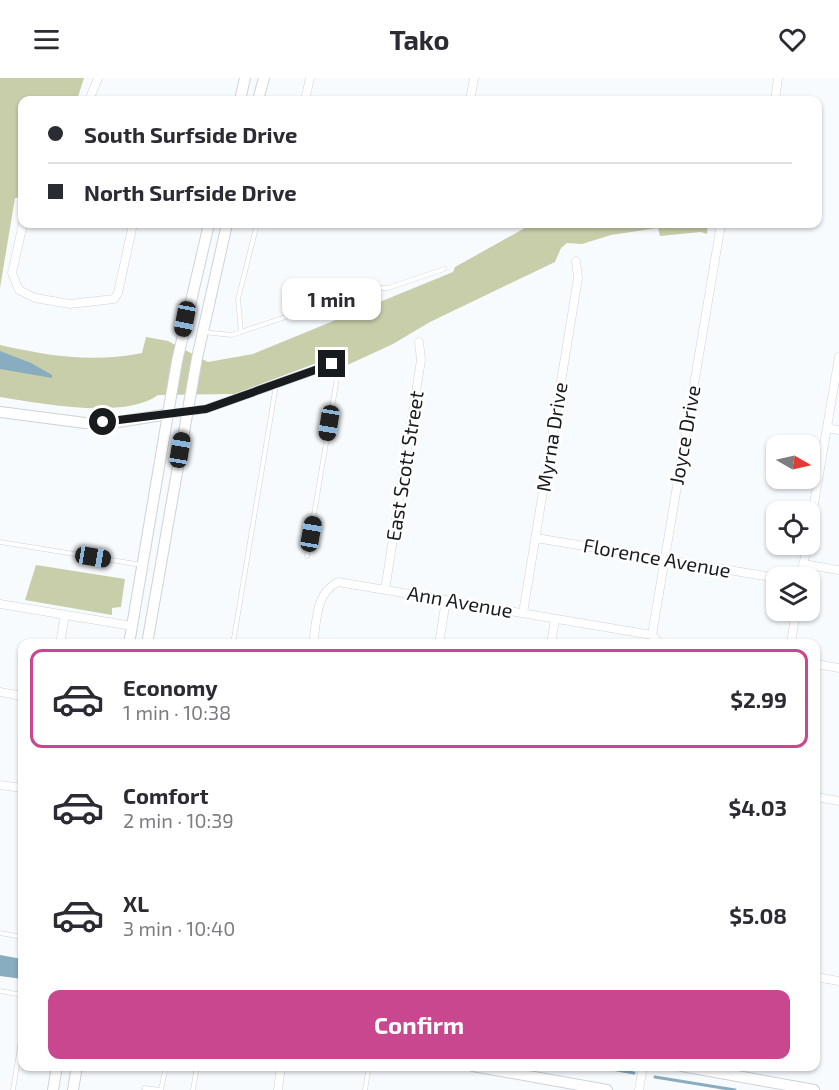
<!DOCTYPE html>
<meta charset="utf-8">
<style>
body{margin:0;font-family:"Exo 2",sans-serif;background:#f7f7f7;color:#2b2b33;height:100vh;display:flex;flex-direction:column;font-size:22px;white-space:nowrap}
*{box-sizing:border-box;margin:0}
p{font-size:20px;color:#7c7c81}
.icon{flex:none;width:33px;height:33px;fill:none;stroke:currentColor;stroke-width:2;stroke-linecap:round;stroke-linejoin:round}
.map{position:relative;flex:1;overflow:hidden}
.side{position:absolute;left:18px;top:561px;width:802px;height:432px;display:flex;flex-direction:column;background:#fff;border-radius:12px;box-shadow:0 2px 4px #0004}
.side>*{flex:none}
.banner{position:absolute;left:18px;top:18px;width:804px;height:132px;border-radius:12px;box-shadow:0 2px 4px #0004;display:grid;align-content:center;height:132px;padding:0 30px;background:#fff}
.needle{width:39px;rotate:99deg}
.fabs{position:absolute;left:766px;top:357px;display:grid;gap:12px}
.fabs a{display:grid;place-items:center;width:54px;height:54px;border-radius:12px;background:#fff;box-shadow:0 2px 4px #0004;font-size:30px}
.end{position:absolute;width:27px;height:27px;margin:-14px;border:8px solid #191c1e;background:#fff;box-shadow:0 0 0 3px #fff}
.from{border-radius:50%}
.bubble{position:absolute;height:42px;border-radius:12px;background:#fff;box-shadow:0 2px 4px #0004;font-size:20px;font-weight:700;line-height:42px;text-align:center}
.car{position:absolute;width:18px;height:36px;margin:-18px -9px;border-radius:8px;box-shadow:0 0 4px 2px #0007;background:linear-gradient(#222 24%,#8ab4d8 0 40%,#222 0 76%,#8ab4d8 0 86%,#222 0)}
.banner b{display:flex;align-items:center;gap:21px;height:57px;font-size:22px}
.banner b+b{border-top:2px solid #e1e1e2}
.banner i{width:15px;height:15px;background:#2b2b33}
ul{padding:10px 0 0;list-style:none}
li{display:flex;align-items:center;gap:18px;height:99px;margin:0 12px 9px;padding:0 18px;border:3px solid transparent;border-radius:12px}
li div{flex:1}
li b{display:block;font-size:22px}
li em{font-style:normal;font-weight:700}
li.active{border-color:#c8478f}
li>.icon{width:54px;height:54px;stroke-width:1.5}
.primary-button{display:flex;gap:12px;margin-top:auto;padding:12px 30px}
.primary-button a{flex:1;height:69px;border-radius:12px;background:#c8478f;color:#fff;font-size:24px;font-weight:700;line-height:69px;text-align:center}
header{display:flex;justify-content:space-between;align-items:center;height:78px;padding:0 30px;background:#fff;font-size:27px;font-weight:700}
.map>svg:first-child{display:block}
.green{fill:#c8cdaa}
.water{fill:#89adc0}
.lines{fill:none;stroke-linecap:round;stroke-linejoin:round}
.stream{stroke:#89adc0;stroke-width:3}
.lane-casing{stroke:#ccd3db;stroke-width:5}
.street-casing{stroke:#ccd3db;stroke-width:9}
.secondary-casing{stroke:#ccd3db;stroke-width:12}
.lane{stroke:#fff;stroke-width:4}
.street{stroke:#fff;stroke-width:8}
.secondary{stroke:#fff;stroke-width:10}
.route{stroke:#191c1e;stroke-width:8}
.labels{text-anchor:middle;stroke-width:5;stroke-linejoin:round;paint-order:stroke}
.street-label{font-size:20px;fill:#191c1e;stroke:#fff}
</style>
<header><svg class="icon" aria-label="menu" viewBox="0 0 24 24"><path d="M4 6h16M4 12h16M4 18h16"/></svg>Tako<svg class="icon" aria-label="heart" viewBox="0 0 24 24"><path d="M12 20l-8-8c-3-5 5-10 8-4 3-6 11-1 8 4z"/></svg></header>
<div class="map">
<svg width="839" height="1012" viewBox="0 0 839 1012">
<rect width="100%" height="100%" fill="#f8fbfe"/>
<!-- green -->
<path class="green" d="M0 0H84L77 22H22V119L15 120 0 210Z
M532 146H708L707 156 701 154 660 158 658 150 611 157 582 166 567 165 561 170 555 184 430 244 393 266 343 289 336 281 322 283 234 316 158 317C124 342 39 325 0 319V267C50 278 91 285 142 275L146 259 168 263 208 284 253 276 453 194 455 189Z
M36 487 125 501 121 529 112 530V537L25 522Z"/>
<!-- water -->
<path class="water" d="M0 273 31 285 52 297V300L0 291Z
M0 877 22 881V901L0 898Z"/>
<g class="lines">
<!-- stream -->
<path class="stream" d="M595 988 634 995
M655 999 735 1012"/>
<defs>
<path id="lane" d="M203 254 232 257 372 210H388L444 191
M241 254 238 221 257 146
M0 464 142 487
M307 478 337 300 332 287
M233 566 276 307
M0 855 22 859
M0 913 22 917
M144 1010 161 1012 166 988
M13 1012 22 956
M193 1012 197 988
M365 1012 369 988"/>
<path id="street" d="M89 22 98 0
M305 22 310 0
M470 22 474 0
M775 22 778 0
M23 146 12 195 19 212 35 220 70 226 114 221 118 215 133 146
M169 336 206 331 332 286
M827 350 839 352
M810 449 839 279
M536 460 777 500
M803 486 839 492
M801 500 807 466
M385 512 421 282 419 264
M0 526 132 548
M523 535 578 200 576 183
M60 566 65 537
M313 566C317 543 315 515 338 504L652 557
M439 566 446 522
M551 566 555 541
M660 566 652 557 721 146
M791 566 796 532
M816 586 839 590
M0 614 22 618
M0 707 22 710
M816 719 839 723
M816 899 839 903
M278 1012 281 988
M639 1012 643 988"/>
<path id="secondary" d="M240 22 245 0
M258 22 264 0
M0 334 85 345 118 344 169 336
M129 566 177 283 209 146
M147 566 197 280 227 146
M473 988 607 1012
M682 988 814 1012
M53 1012 57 988
M73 1012 77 988"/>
</defs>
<!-- lane casing -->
<use href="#lane" class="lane-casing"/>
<!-- street casing -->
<use href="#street" class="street-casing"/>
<!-- secondary casing -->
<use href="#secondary" class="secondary-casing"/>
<!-- lane -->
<use href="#lane" class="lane"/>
<!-- street -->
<use href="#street" class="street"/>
<!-- secondary -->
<use href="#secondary" class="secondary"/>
</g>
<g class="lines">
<!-- route -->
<path class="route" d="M103 344 206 331 332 286"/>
</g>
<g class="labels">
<!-- street labels -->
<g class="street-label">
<text transform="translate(685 357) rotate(-80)" y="7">Joyce Drive</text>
<text transform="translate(552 359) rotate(-81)" y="7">Myrna Drive</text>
<text transform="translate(405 388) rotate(-81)" y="7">East Scott Street</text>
<text transform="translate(657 480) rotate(10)" y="7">Florence Avenue</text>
<text transform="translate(460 524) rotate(10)" y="7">Ann Avenue</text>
</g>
</g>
</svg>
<div class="fabs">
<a><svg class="needle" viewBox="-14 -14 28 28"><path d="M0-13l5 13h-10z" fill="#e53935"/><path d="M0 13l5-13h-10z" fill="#7c7c81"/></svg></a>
<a><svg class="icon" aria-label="locate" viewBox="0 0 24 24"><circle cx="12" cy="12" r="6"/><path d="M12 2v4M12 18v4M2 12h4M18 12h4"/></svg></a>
<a><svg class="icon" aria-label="layers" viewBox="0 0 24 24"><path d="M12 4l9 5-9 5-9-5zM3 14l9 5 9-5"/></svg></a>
</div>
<i class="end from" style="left:103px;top:344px"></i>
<i class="end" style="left:332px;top:286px"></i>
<div class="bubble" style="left:282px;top:200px;width:99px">1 min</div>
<i class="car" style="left:185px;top:241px;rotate:191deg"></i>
<i class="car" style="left:329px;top:345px;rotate:189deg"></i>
<i class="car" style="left:180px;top:372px;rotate:9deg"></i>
<i class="car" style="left:311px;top:456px;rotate:10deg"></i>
<i class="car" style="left:93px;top:479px;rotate:99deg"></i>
<div class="banner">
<b><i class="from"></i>South Surfside Drive</b>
<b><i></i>North Surfside Drive</b>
</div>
<section class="side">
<ul>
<li class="active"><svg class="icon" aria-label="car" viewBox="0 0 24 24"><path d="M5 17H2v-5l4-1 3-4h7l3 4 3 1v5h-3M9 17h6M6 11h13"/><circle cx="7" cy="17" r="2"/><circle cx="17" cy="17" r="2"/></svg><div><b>Economy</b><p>1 min · 10:38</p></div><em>$2.99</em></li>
<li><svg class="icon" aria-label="car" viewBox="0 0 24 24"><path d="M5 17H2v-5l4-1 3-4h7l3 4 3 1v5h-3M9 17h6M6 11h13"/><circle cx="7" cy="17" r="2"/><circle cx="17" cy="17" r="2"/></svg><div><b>Comfort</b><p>2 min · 10:39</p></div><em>$4.03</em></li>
<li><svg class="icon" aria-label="car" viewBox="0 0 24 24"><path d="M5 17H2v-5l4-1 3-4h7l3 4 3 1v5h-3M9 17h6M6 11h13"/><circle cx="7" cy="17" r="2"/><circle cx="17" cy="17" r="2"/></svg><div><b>XL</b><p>3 min · 10:40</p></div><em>$5.08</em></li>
</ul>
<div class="primary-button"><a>Confirm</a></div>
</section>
</div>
